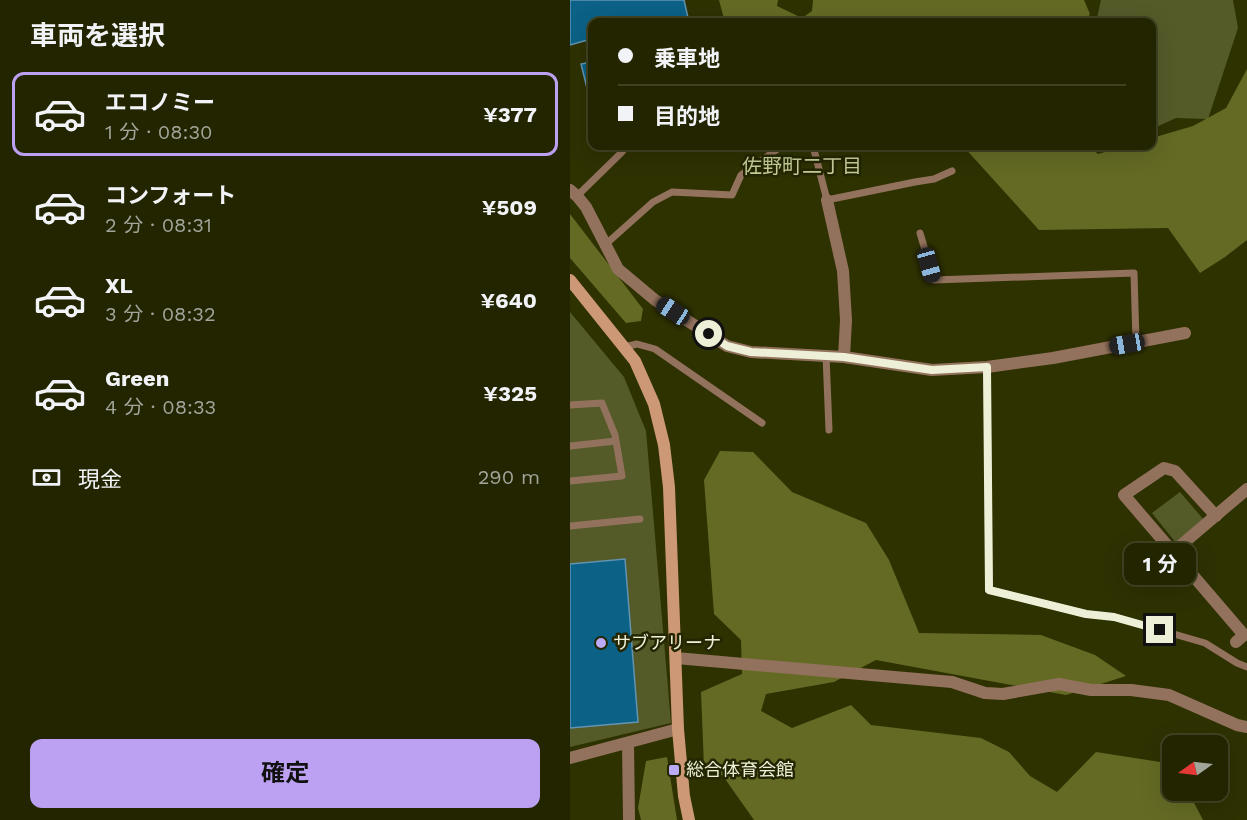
<!DOCTYPE html>
<html lang="ja">
<meta charset="utf-8">
<style>
body{margin:0;font-family:"Work Sans","Noto Sans JP",sans-serif;background:#2e310f;color:#f1f3f6;height:100vh;display:flex;flex-direction:column;font-size:22px;white-space:nowrap}
*{box-sizing:border-box;margin:0}
p{font-size:20px;color:#a2a599}
.icon{flex:none;width:33px;height:33px;fill:none;stroke:currentColor;stroke-width:2;stroke-linecap:round;stroke-linejoin:round}
.map{position:relative;flex:1;overflow:hidden}
.sheet{display:flex;flex-direction:column;background:#222500;width:570px}
.sheet>*{flex:none}
.guide{position:absolute;left:18px;top:18px;width:568px;height:132px;border-radius:12px;box-shadow:0 6px 24px #0002,0 0 0 2px #3f4222;display:grid;align-content:center;height:132px;padding:0 30px;background:#222500}
.needle{width:39px;rotate:256deg}
.fabs{position:absolute;left:592px;top:735px;display:grid;gap:12px}
.fabs a{display:grid;place-items:center;width:66px;height:66px;border-radius:12px;background:#222500;box-shadow:0 6px 24px #0002,0 0 0 2px #3f4222;font-size:30px}
.end{position:absolute;width:27px;height:27px;margin:-14px;border:8px solid #edf0d7;background:#111;box-shadow:0 0 0 3px #111}
.from{border-radius:50%}
.bubble{position:absolute;height:42px;border-radius:12px;background:#222500;box-shadow:0 6px 24px #0002,0 0 0 2px #3f4222;font-size:20px;font-weight:700;line-height:42px;text-align:center}
.car{position:absolute;width:18px;height:36px;margin:-18px -9px;border-radius:8px;box-shadow:0 0 4px 2px #0007;background:linear-gradient(#222 24%,#8ab4d8 0 40%,#222 0 76%,#8ab4d8 0 86%,#222 0)}
.guide b{display:flex;align-items:center;gap:21px;height:57px;font-size:22px}
.guide b+b{border-top:2px solid #3f4222}
.guide i{width:15px;height:15px;background:#f1f3f6}
ul{padding:0;list-style:none}
li{display:flex;align-items:center;gap:18px;height:84px;margin:0 12px 9px;padding:0 18px;border:3px solid transparent;border-radius:12px}
li div{flex:1}
li b{display:block;font-size:22px}
li em{font-style:normal;font-weight:700}
li.active{border-color:#bca0f2}
li>.icon{width:54px;height:54px;stroke-width:1.5}
h2{padding:0 30px;font-size:27px;line-height:72px}
.pay{display:flex;align-items:center;gap:15px;height:66px;padding:0 30px;font-size:22px}
.pay p{margin-inline-start:auto}
.cta{display:flex;gap:12px;margin-top:auto;padding:12px 30px}
.cta a{flex:1;height:69px;border-radius:12px;background:#bca0f2;color:#111;font-size:24px;font-weight:700;line-height:69px;text-align:center}
main{display:flex;flex:1;min-height:0}
.map>svg:first-child{display:block}
.green{fill:#555a29}
.forest{fill:#646a24}
.building{fill:#0b6186;stroke:#6294b1;stroke-width:1.5}
.lines{fill:none;stroke-linecap:round;stroke-linejoin:round}
.lane{stroke:#93725d;stroke-width:7}
.street{stroke:#93725d;stroke-width:12}
.secondary{stroke:#cd9876;stroke-width:12}
.route{stroke:#edf0d7;stroke-width:8}
.poi-dot{fill:#bbaaf6;stroke:#242602;stroke-width:2}
.labels{text-anchor:middle;stroke-width:5;stroke-linejoin:round;paint-order:stroke}
.poi-label{font-size:18px;fill:#edf0d7;stroke:#242602;text-anchor:start}
.neighbourhood-label{font-size:20px;fill:#c5cc98;stroke:#242602}
</style>
<main>
<section class="sheet">
<h2>車両を選択</h2>
<ul>
<li class="active"><svg class="icon" aria-label="car" viewBox="0 0 24 24"><path d="M5 17H2v-5l4-1 3-4h7l3 4 3 1v5h-3M9 17h6M6 11h13"/><circle cx="7" cy="17" r="2"/><circle cx="17" cy="17" r="2"/></svg><div><b>エコノミー</b><p>1 分 · 08:30</p></div><em>¥377</em></li>
<li><svg class="icon" aria-label="car" viewBox="0 0 24 24"><path d="M5 17H2v-5l4-1 3-4h7l3 4 3 1v5h-3M9 17h6M6 11h13"/><circle cx="7" cy="17" r="2"/><circle cx="17" cy="17" r="2"/></svg><div><b>コンフォート</b><p>2 分 · 08:31</p></div><em>¥509</em></li>
<li><svg class="icon" aria-label="car" viewBox="0 0 24 24"><path d="M5 17H2v-5l4-1 3-4h7l3 4 3 1v5h-3M9 17h6M6 11h13"/><circle cx="7" cy="17" r="2"/><circle cx="17" cy="17" r="2"/></svg><div><b>XL</b><p>3 分 · 08:32</p></div><em>¥640</em></li>
<li><svg class="icon" aria-label="car" viewBox="0 0 24 24"><path d="M5 17H2v-5l4-1 3-4h7l3 4 3 1v5h-3M9 17h6M6 11h13"/><circle cx="7" cy="17" r="2"/><circle cx="17" cy="17" r="2"/></svg><div><b>Green</b><p>4 分 · 08:33</p></div><em>¥325</em></li>
</ul>
<div class="pay"><svg class="icon" aria-label="cash" viewBox="0 0 24 24"><path d="M3 7h18v10H3z"/><circle cx="12" cy="12" r="2"/></svg>現金<p>290 m</p></div>
<div class="cta"><a>確定</a></div>
</section>
<div class="map">
<svg width="677" height="820" viewBox="0 0 677 820">
<rect width="100%" height="100%" fill="#2e3100"/>
<!-- green -->
<path class="green" d="M531 0H663L668 28 638 119 606 118 582 129V22H526Z
M0 312 54 377 76 431 101 723 0 747Z
M610 492 634 520 606 543 582 513Z"/>
<!-- forest -->
<path class="forest" d="M149 0H208L207 6 232 18 242 11 243 0H514L520 14 515 22H157L154 19Z
M677 69V240L655 257 630 273 598 228 469 230 393 146H518L528 154 557 146H582V138L623 126 656 108Z
M0 214 73 309 71 321 56 323 0 258Z
M150 451 183 452 222 492 296 523 319 560 349 633 471 635 525 655 556 676 496 695 306 660 264 682 196 694 191 711 222 728 281 705 301 725 411 738 439 752 460 776 487 792 526 752 603 764V790L618 791 633 820H184L153 776 134 767 131 692 172 674 171 640 144 614 134 480Z
M97 757 107 820H71L68 808 76 761Z"/>
<!-- building -->
<path class="building" d="M0 0H114L119 22H22V44L21 39 0 45Z
M22 62V95L19 96 11 64Z
M55 559 68 722 0 728V564Z"/>
<g class="lines">
<!-- lane -->
<path class="lane" d="M243 146 257 200 345 182 364 179 382 171
M7 196 51 153 57 146
M350 233 364 280 564 273 566 342
M36 244 83 202 102 192 162 195 171 175 212 146
M54 347 67 344 85 349 192 423
M256 355 259 430
M417 367 419 590 516 614 545 617 635 643 667 663 677 667
M0 405 32 403 45 435 52 476 0 481
M0 446 46 441
M0 526 70 519"/>
<!-- street -->
<path class="street" d="M0 190 7 196 16 207 48 269 85 300 157 346 181 352 274 357 362 370 417 367 483 358 615 333
M257 200 273 271 276 320 274 357
M646 516 605 471 594 468 554 495 674 635 666 642
M603 552 677 489
M106 658 382 682 415 693 433 694 489 684 521 690H561L599 695 667 725 677 727
M58 743 59 820
M0 758 108 729"/>
<!-- secondary -->
<path class="secondary" d="M0 280 65 361 84 404 94 445 99 487 108 729 114 796 119 820"/>
</g>
<g class="lines">
<!-- route -->
<path class="route" d="M139 334 157 346 181 352 274 357 362 370 417 367 419 590 516 614 544 617 590 630"/>
</g>
<!-- markers -->
<g class="poi-dot">
<circle cx="31" cy="643" r="6"/>
<rect x="98" y="764" width="12" height="12" rx="3"/>
</g>
<g class="labels">
<!-- poi labels -->
<g class="poi-label">
<text x="43" y="649">サブアリーナ</text>
<text x="116" y="776">総合体育会館</text>
</g>
<!-- neighbourhood labels -->
<g class="neighbourhood-label">
<text x="232" y="173">佐野町二丁目</text>
</g>
</g>
</svg>
<div class="fabs">
<a><svg class="needle" viewBox="-14 -14 28 28"><path d="M0-13l5 13h-10z" fill="#e53935"/><path d="M0 13l5-13h-10z" fill="#a2a599"/></svg></a>
</div>
<i class="end from" style="left:139px;top:334px"></i>
<i class="end" style="left:590px;top:630px"></i>
<div class="bubble" style="left:554px;top:543px;width:72px">1 分</div>
<i class="car" style="left:359px;top:265px;rotate:164deg"></i>
<i class="car" style="left:103px;top:311px;rotate:303deg"></i>
<i class="car" style="left:557px;top:344px;rotate:260deg"></i>
<div class="guide">
<b><i class="from"></i>乗車地</b>
<b><i></i>目的地</b>
</div>
</div>
</main>
